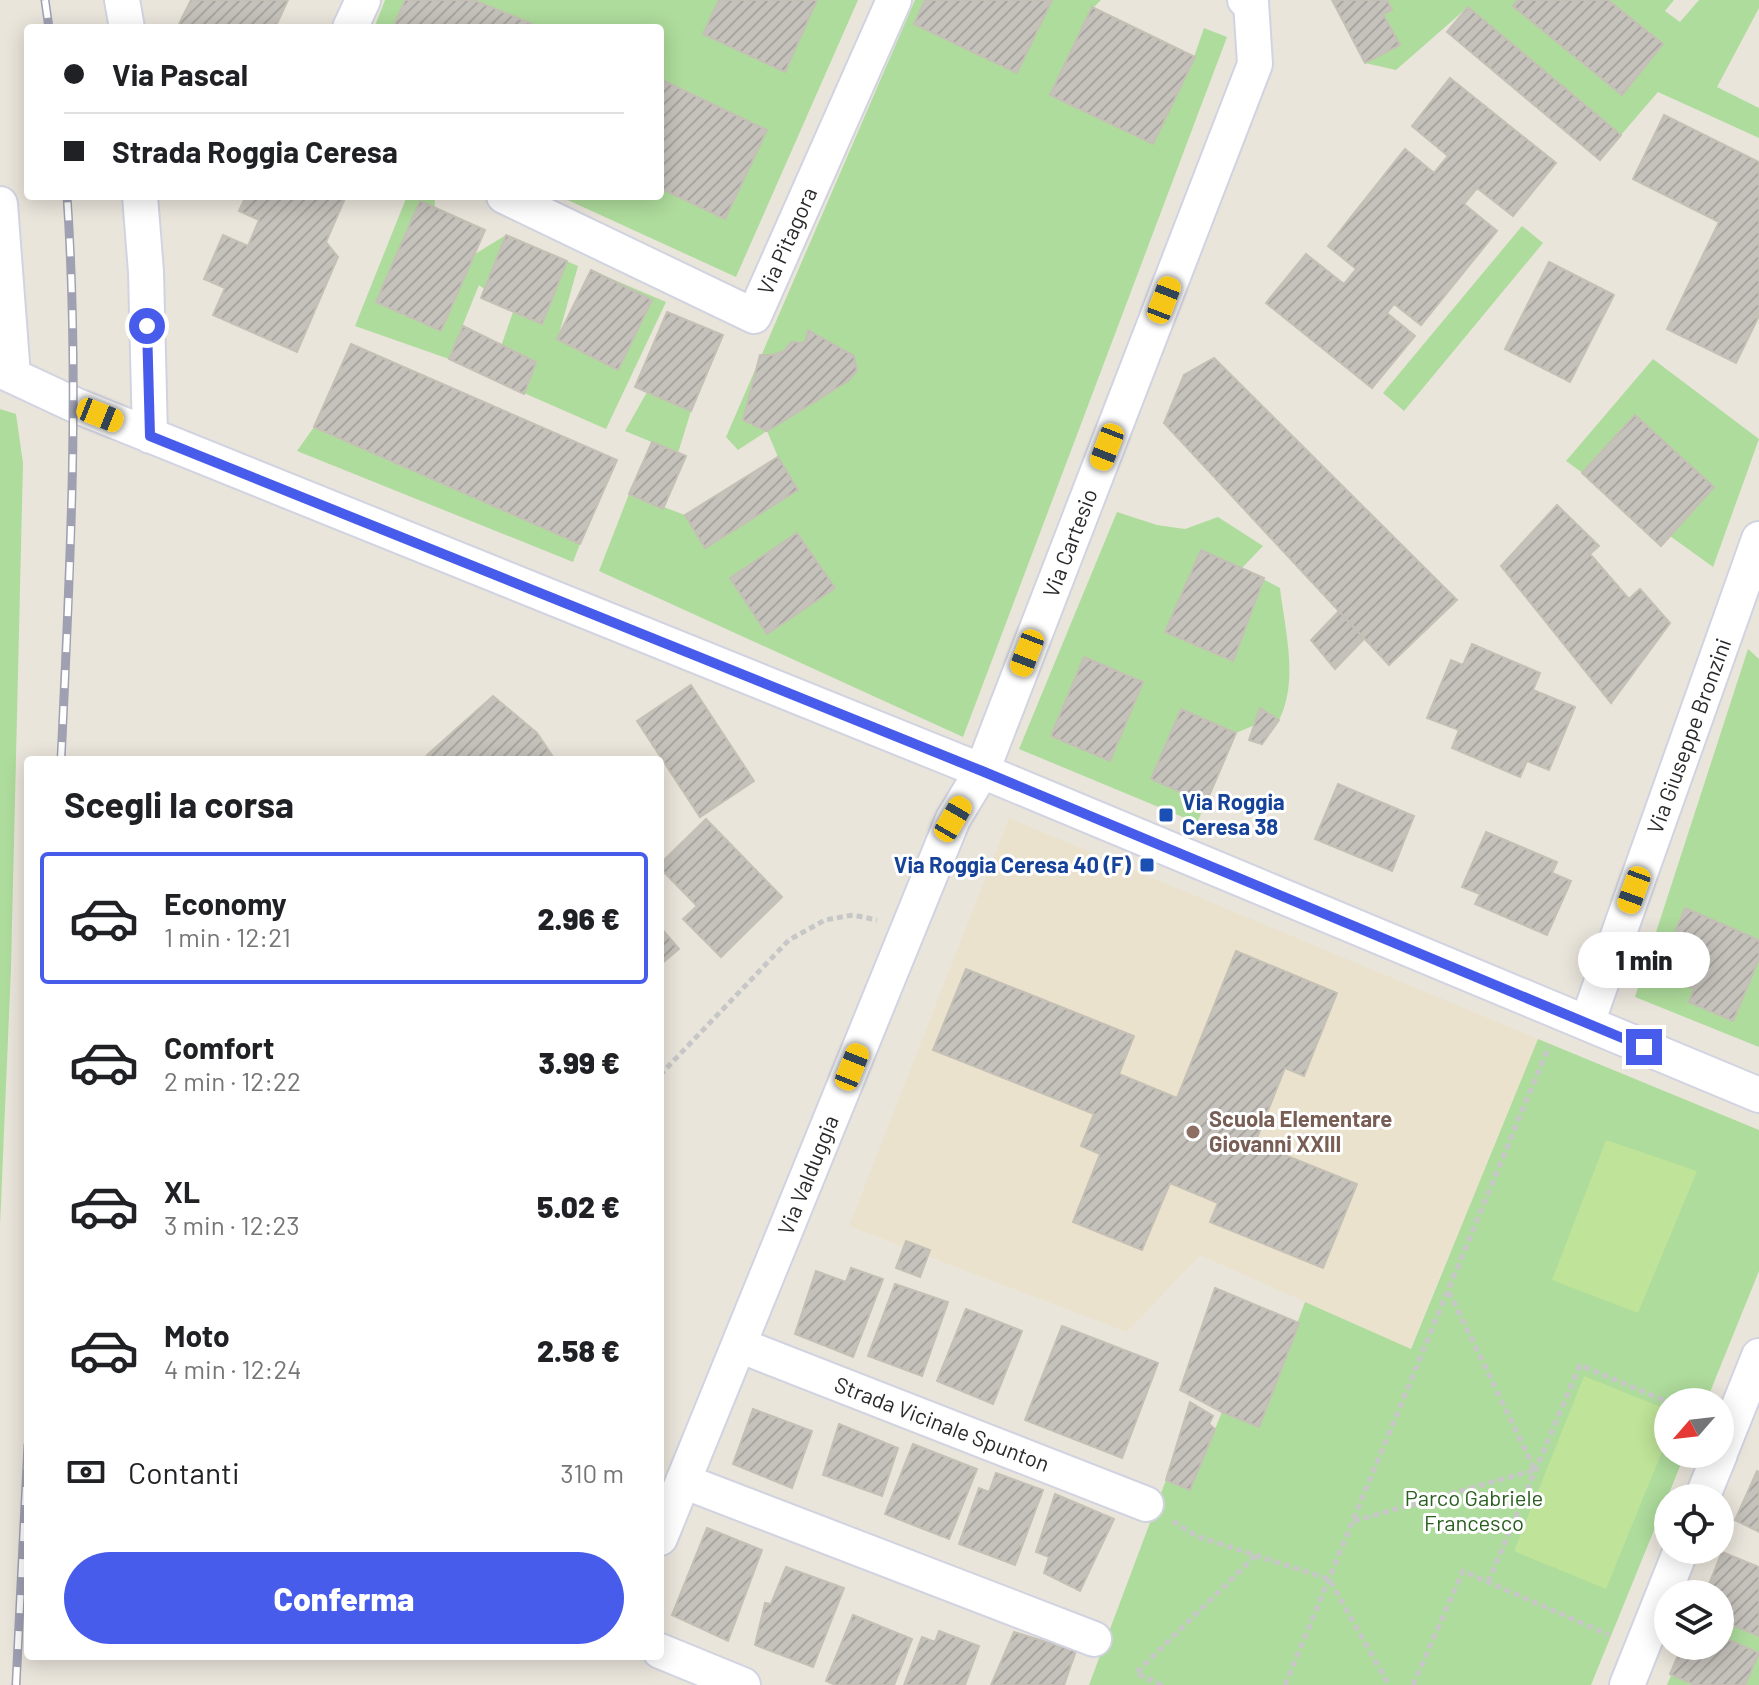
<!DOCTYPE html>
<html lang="it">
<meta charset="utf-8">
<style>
body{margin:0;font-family:Barlow,sans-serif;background:#f2f2f2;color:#202124;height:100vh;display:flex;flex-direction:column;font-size:30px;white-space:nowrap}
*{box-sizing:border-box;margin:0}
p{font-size:26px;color:#757577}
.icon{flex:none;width:44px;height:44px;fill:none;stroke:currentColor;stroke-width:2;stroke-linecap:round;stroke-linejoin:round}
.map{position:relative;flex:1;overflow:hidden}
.details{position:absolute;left:24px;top:756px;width:640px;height:904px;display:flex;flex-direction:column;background:#fff;border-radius:8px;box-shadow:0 4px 20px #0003}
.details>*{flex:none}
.hud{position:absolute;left:24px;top:24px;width:640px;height:176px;border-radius:8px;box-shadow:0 4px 20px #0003;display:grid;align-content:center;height:176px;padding:0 40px;background:#fff}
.needle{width:52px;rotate:242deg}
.buttons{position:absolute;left:1654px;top:1388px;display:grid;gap:16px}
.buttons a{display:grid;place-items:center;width:80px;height:80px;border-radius:50%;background:#fff;box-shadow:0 4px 20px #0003;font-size:40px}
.end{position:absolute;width:36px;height:36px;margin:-18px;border:10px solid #485ceb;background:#fff;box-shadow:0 0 0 4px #fff}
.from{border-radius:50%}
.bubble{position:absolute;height:56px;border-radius:28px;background:#fff;box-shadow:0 4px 20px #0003;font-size:26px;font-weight:800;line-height:56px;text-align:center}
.car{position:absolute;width:24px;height:48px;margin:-24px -12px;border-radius:10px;box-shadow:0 0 6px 2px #0007;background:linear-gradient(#f5c518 24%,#345 0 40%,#f5c518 0 76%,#345 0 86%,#f5c518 0)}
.hud b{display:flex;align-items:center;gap:28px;height:76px;font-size:30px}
.hud b+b{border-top:2px solid #e0e0e0}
.hud i{width:20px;height:20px;background:#202124}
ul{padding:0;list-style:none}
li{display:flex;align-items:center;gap:24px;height:132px;margin:0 16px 12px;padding:0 24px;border:4px solid transparent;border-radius:8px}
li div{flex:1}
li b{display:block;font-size:30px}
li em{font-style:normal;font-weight:800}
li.on{border-color:#485ceb}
li>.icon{width:72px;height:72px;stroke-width:1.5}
h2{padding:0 40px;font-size:36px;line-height:96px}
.pay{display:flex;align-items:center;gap:20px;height:88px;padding:0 40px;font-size:30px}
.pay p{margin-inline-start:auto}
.primary-button{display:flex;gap:16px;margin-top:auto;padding:16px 40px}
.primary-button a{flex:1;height:92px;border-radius:48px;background:#485ceb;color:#fff;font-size:32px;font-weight:800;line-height:92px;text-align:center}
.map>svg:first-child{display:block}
.education{fill:#eae2cc}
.green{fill:#aedc9c}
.pitch{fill:#bfe398}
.building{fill:url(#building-hatch);stroke:#c5c0b5;stroke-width:2}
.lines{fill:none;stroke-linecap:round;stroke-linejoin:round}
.street-casing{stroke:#d1d3e0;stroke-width:38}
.path{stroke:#c7c7c7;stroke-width:5;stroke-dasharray:6 4;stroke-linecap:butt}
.street{stroke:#fff;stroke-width:34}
.rail-casing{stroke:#9fa0b2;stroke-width:9}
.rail{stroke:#fff;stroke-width:6;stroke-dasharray:18;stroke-linecap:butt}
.route{stroke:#485ceb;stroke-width:10}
.transit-dot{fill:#1a4fb4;stroke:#fff;stroke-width:3}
.education-dot{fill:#8d6e63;stroke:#fff;stroke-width:3}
.labels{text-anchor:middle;stroke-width:6;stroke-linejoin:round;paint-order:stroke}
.street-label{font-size:22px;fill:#292929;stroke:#fff}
.transit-label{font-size:22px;font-weight:bold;fill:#164399;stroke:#fff;text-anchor:start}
.education-label{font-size:22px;font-weight:bold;fill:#785e54;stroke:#fff;text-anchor:start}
.park-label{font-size:22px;fill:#295f1f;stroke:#fff}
</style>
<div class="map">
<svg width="1759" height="1685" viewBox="0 0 1759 1685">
<defs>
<pattern id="building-hatch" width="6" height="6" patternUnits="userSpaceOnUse" patternTransform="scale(2)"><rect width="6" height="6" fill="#c5c1bb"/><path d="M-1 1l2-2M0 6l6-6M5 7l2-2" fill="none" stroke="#a9a6a1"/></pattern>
</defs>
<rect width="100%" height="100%" fill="#eae5db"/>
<!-- education -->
<path class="education" d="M1009 818 1538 1039 1410 1349 1200 1255 1127 1332 849 1226Z"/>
<!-- green -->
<path class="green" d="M385 0H858L736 277 559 196H660V28H374Z
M915 0H1101L1093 8 1194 57 1204 28 1227 37 963 737 599 571 629 494 685 515 778 457 767 431 738 450 726 437Z
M1355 0H1674L1665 11 1680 22 1699 0H1759V8L1717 87 1759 108V138L1658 92 1621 135 1468 7 1396 70 1365 63Z
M407 196 435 198 433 252 465 275 475 254 506 235 578 266 559 334 591 270 666 302 606 429 490 378 513 312 479 285 449 359 355 326Z
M1522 226 1543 243 1404 411 1383 393Z
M1653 359 1759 439 1713 567 1566 461Z
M647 392 691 411 678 453 625 431Z
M0 409 16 414 23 463 11 968 0 1226Z
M314 427 580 544 573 562 297 451Z
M1117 512 1157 525 1185 529 1218 517 1263 546 1242 568 1280 588C1285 631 1299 680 1279 720L1260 708 1255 725 1236 733 1197 823 1019 749Z
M1748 649 1759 659V1047L1635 997Z
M1538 1039 1759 1130V1271L1706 1402H1668V1454H1685L1591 1685H1089L1166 1480 1190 1490 1222 1412 1259 1427 1305 1302 1411 1349Z
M1722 1552 1759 1582V1685H1667L1683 1646H1720V1594H1705Z"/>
<!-- pitch -->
<path class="pitch" d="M1606 1140 1697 1171 1638 1313 1552 1280Z
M1584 1376 1668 1410V1437L1606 1589 1514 1551Z"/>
<!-- building -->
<path class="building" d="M191 0H288L275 28H177Z
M405 0H474L542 28H393Z
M719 0H817L785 72 703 34Z
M925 0H1052L1017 73 914 24Z
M1332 0H1387L1392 10 1383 14 1400 45 1365 63Z
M1518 0H1608L1663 44 1622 95 1513 6Z
M1092 7 1195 57 1153 144 1050 95Z
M1468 7 1621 135 1600 160 1447 32Z
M1450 78 1556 163 1513 216 1477 188 1464 204 1497 231 1421 325 1394 304 1387 313 1415 336 1372 388 1266 303 1306 254 1344 284 1356 269 1328 246 1405 149 1434 173 1448 156 1412 126Z
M660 79 767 130 725 219 660 188Z
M1664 115 1759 162V316L1736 363 1667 329 1719 222 1633 179Z
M246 196H346L326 242 338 257 297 352 213 315 225 288 204 279 223 235 248 246 259 220 239 211Z
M420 201 485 230 441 331 376 302Z
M506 235 567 261 542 324 481 298Z
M1549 262 1614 295 1570 382 1505 349Z
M591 270 652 300 618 370 557 339Z
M667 312 723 335 691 411 635 387Z
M463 326 536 362 524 394 449 359Z
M808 330 854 356 857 371 848 381 767 431 743 420 760 355H773L784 351 791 342 805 343Z
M351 344 617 460 580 544 314 427Z
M1214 358 1457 600 1389 665 1164 423 1184 375Z
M1635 415 1714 487 1661 546 1582 473Z
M652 442 686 456 663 509 629 494Z
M778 457 798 490 705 548 685 515Z
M1557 505 1599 546 1590 554 1629 599 1640 589 1670 623 1611 703 1501 566Z
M797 533 835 588 767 634 730 578Z
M1201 550 1264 578 1233 661 1165 632Z
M1339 611 1364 639 1335 669 1311 640Z
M1472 644 1540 673 1533 690 1575 707 1549 770 1527 761 1520 777 1452 748 1459 730 1427 718 1451 660 1463 665Z
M1084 657 1143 682 1110 761 1051 736Z
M691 685 754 781 700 817 637 721Z
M493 696 537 733 555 760H431L427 755Z
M1260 708 1279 720 1262 744 1249 740Z
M1181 709 1236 733 1206 803 1151 779Z
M1338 784 1414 816 1392 871 1315 839Z
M706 819 782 897 721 957 683 919 697 906 660 868V864Z
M1486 832 1557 862 1552 873 1571 881 1547 935 1475 904 1480 894 1462 887Z
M1685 908 1759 940V959L1733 1021 1689 1002 1694 989 1657 974Z
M660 927 679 949 660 965Z
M1236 951 1337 993 1304 1076 1285 1068 1255 1143 1357 1184 1323 1268 1210 1222 1218 1203 1170 1183 1142 1250 1073 1222 1100 1154 1081 1146 1094 1114 933 1050 966 969 1134 1036 1119 1074 1177 1098Z
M906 1241 930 1250 920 1277 896 1268Z
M851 1268 883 1279 853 1357 795 1334 816 1271 846 1282Z
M895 1284 948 1302 922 1376 868 1356Z
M1215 1288 1299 1323 1259 1427 1222 1412 1180 1390Z
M966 1309 1022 1331 993 1404 937 1381Z
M1062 1326 1158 1363 1122 1458 1025 1420Z
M1190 1402 1213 1416 1209 1424 1215 1429 1190 1490 1166 1480Z
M753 1409 812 1431 792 1488 733 1464Z
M839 1424 898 1448 882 1496 823 1475Z
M913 1444 977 1469 949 1539 885 1514Z
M1757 1471 1759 1472V1532L1735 1520Z
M996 1473 1043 1490 1015 1565 959 1544 979 1488 989 1492Z
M1055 1494 1114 1519 1080 1591 1044 1573 1049 1557 1036 1552Z
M707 1528 762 1550 728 1641 672 1615Z
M1722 1552 1759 1567V1636L1720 1620V1594H1705Z
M786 1567 844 1588 813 1667 755 1645 765 1603 771 1604Z
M853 1615 912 1639 894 1685H836L826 1681Z
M939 1631 979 1646 965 1685H904L922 1637 935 1642Z
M1014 1632 1076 1651 1064 1685H991Z
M1720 1636 1759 1653 1745 1685H1695L1670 1674 1682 1646H1720Z"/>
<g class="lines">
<defs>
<path id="street" d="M122 0 127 28
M350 28 363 0
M140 196 146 272 150 436
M504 196 754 316 894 0
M0 204 13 376
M0 370 75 405 982 771 1759 1095
M1587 1023 1759 539
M739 1345 1146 1504
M1720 1453 1759 1356
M683 1481 1094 1639
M1702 1498 1720 1454
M660 1538 953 819 982 771 1255 64 1251 2 1245 0
M660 1651 743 1685
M1627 1685 1681 1550"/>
</defs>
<!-- street casing -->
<use href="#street" class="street-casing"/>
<!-- path -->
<path class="path" d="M660 1075 789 940 825 920 853 915 877 920
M1173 1521 1196 1536 1329 1579 1389 1685
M1354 1521 1535 1470 1449 1292
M1488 1582 1580 1365 1668 1402
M1162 1685 1136 1673 1255 1556
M1285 1685 1549 1046
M1413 1685 1463 1571 1609 1635"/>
<!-- street -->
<use href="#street" class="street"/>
<defs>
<path id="rail" d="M45 0 49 28
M61 760C70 572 80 384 67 196
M16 1685 28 1445"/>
</defs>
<!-- rail casing -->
<use href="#rail" class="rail-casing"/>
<!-- rail -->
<use href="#rail" class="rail"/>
</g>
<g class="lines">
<!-- route -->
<path class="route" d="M147 326 150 436 982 771 1644 1047"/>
</g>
<!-- markers -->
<g class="transit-dot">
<rect x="1158" y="807" width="16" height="16" rx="4"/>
<rect x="1139" y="857" width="16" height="16" rx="4"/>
</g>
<circle class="education-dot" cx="1193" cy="1132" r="8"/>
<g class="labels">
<!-- street labels -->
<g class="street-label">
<text transform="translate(787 241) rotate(-66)" y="8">Via Pitagora</text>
<text transform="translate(1070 543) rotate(-69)" y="8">Via Cartesio</text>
<text transform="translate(1689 736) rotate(-70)" y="8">Via Giuseppe Bronzini</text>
<text transform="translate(808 1175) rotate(-68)" y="8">Via Valduggia</text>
<text transform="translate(942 1424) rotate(21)" y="8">Strada Vicinale Spunton</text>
</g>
<!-- transit labels -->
<g class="transit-label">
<text x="1182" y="810">Via Roggia<tspan x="1182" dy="25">Ceresa 38</tspan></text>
<text x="1131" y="873" text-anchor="end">Via Roggia Ceresa 40 (F)</text>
</g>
<!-- education labels -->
<g class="education-label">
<text x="1209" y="1127">Scuola Elementare<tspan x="1209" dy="25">Giovanni XXIII</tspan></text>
</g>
<!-- park labels -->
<g class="park-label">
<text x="1474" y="1506">Parco Gabriele<tspan x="1474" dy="25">Francesco</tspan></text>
</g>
</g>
</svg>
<div class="buttons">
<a><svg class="needle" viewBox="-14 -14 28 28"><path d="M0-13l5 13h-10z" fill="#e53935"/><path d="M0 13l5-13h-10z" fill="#757577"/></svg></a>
<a><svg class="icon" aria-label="locate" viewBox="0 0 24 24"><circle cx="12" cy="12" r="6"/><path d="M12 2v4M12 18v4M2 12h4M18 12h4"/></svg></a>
<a><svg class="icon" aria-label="layers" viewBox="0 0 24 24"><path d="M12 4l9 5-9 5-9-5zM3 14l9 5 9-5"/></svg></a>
</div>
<i class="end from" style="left:147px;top:326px"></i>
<i class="end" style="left:1644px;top:1047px"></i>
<div class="bubble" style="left:1578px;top:932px;width:132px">1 min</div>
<i class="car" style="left:1164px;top:300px;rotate:21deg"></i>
<i class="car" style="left:100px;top:415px;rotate:112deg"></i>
<i class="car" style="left:1107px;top:447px;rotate:201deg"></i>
<i class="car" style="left:1027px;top:653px;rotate:201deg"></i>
<i class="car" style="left:953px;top:819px;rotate:30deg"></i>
<i class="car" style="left:1634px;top:890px;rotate:200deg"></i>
<i class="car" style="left:852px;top:1067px;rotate:22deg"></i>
<div class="hud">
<b><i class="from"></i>Via Pascal</b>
<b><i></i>Strada Roggia Ceresa</b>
</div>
<section class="details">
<h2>Scegli la corsa</h2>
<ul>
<li class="on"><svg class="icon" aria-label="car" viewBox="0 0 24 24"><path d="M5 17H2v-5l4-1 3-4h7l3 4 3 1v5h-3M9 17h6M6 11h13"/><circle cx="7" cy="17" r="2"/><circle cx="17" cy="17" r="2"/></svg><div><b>Economy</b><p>1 min · 12:21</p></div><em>2.96 €</em></li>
<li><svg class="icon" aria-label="car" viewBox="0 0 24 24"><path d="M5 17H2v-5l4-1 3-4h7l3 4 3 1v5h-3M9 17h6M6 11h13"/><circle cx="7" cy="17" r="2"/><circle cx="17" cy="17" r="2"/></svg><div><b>Comfort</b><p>2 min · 12:22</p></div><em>3.99 €</em></li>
<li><svg class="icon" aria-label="car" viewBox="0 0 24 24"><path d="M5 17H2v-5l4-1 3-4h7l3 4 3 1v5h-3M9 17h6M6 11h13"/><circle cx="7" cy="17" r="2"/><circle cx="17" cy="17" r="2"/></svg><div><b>XL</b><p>3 min · 12:23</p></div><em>5.02 €</em></li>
<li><svg class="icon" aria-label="car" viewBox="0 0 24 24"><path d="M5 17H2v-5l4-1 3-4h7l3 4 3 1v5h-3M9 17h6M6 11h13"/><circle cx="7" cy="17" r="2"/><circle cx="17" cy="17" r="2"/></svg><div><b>Moto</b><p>4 min · 12:24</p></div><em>2.58 €</em></li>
</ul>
<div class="pay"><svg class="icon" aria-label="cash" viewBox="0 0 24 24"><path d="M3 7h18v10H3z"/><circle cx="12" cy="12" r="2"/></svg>Contanti<p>310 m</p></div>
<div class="primary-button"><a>Conferma</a></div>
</section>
</div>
